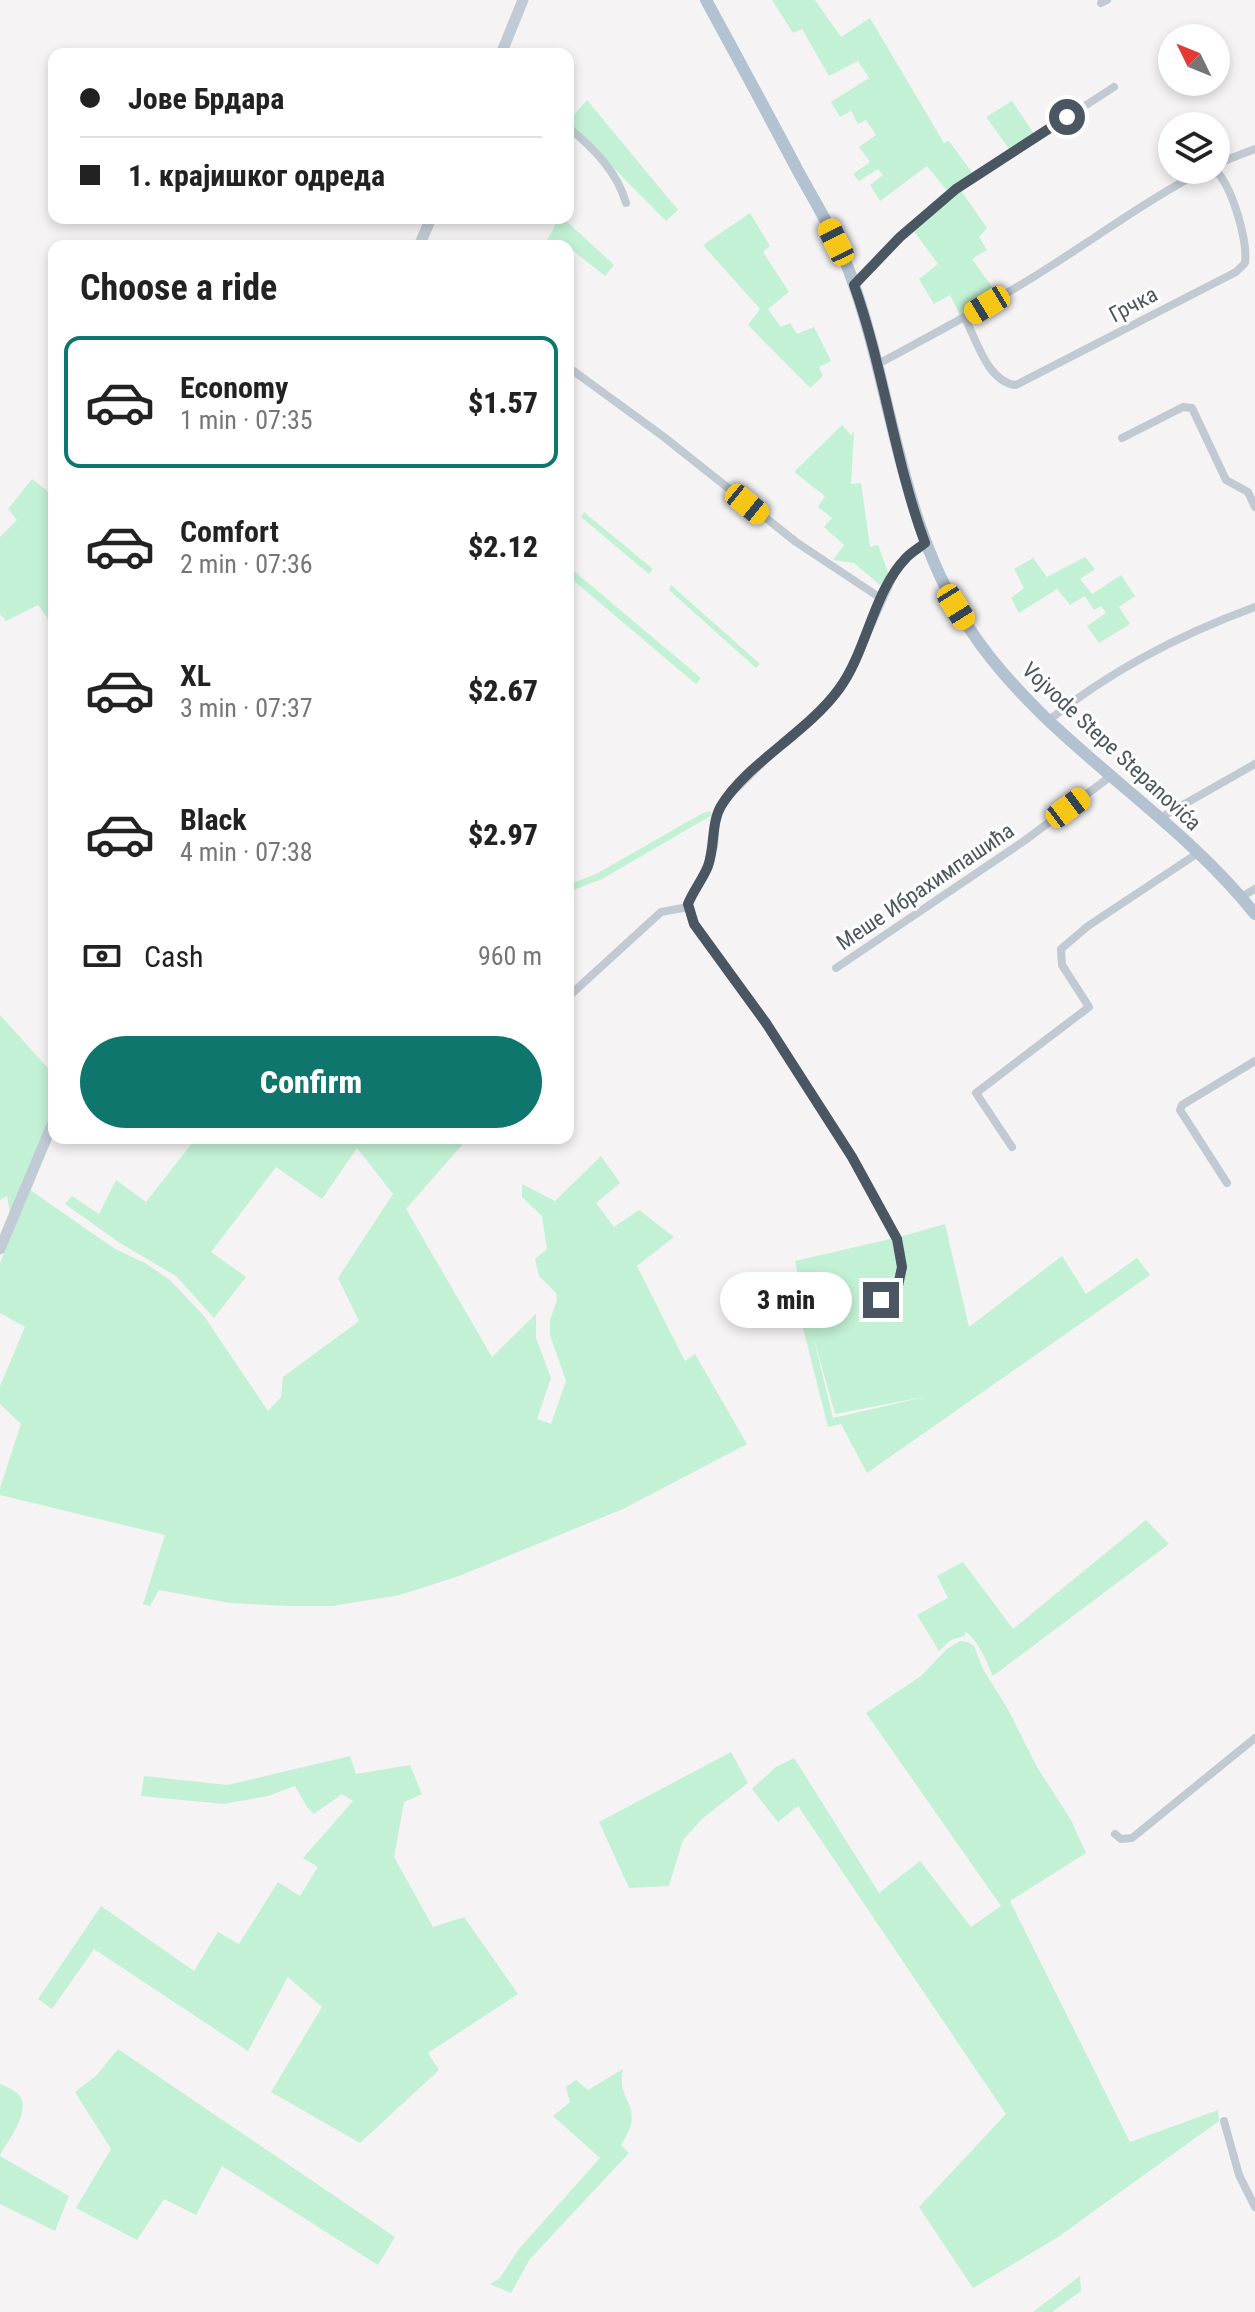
<!DOCTYPE html>
<meta charset="utf-8">
<style>
body{margin:0;font-family:"Roboto Condensed",sans-serif;background:#f2f2f2;color:#222;height:100vh;display:flex;flex-direction:column;font-size:30px;white-space:nowrap}
*{box-sizing:border-box;margin:0}
p{font-size:26px;color:#767676}
.icon{flex:none;width:44px;height:44px;fill:none;stroke:currentColor;stroke-width:2;stroke-linecap:round;stroke-linejoin:round}
.map{position:relative;flex:1;overflow:hidden}
.sheet{position:absolute;left:48px;top:240px;width:526px;height:904px;display:flex;flex-direction:column;background:#fff;border-radius:16px;box-shadow:0 4px 12px #0003}
.sheet>*{flex:none}
.guide{position:absolute;left:48px;top:48px;width:526px;height:176px;border-radius:16px;box-shadow:0 4px 12px #0003;display:grid;align-content:center;height:176px;padding:0 32px;background:#fff}
.needle{width:52px;rotate:313deg}
.fabs{position:absolute;left:1158px;top:24px;display:grid;gap:16px}
.fabs a{display:grid;place-items:center;width:72px;height:72px;border-radius:50%;background:#fff;box-shadow:0 4px 12px #0003;font-size:40px}
.end{position:absolute;width:36px;height:36px;margin:-18px;border:10px solid #4a5661;background:#fff;box-shadow:0 0 0 4px #fff}
.from{border-radius:50%}
.bubble{position:absolute;height:56px;border-radius:28px;background:#fff;box-shadow:0 4px 12px #0003;font-size:26px;font-weight:800;line-height:56px;text-align:center}
.car{position:absolute;width:24px;height:48px;margin:-24px -12px;border-radius:10px;box-shadow:0 0 6px 2px #0007;background:linear-gradient(#f5c518 24%,#345 0 40%,#f5c518 0 76%,#345 0 86%,#f5c518 0)}
.guide b{display:flex;align-items:center;gap:28px;height:76px;font-size:30px}
.guide b+b{border-top:2px solid #e0e0e0}
.guide i{width:20px;height:20px;background:#222}
ul{padding:0;list-style:none}
li{display:flex;align-items:center;gap:24px;height:132px;margin:0 16px 12px;padding:0 16px;border:4px solid transparent;border-radius:16px}
li div{flex:1}
li b{display:block;font-size:30px}
li em{font-style:normal;font-weight:800}
li.active{border-color:#0f766e}
li>.icon{width:72px;height:72px;stroke-width:1.5}
h2{padding:0 32px;font-size:36px;line-height:96px}
.pay{display:flex;align-items:center;gap:20px;height:88px;padding:0 32px;font-size:30px}
.pay p{margin-inline-start:auto}
.action{display:flex;gap:16px;margin-top:auto;padding:16px 32px}
.action a{flex:1;height:92px;border-radius:48px;background:#0f766e;color:#fff;font-size:32px;font-weight:800;line-height:92px;text-align:center}
.map>svg:first-child{display:block}
.green{fill:#c3f1d5;fill-rule:evenodd}
.lines{fill:none;stroke-linecap:round;stroke-linejoin:round}
.street{stroke:#c1cad2;stroke-width:8}
.secondary{stroke:#c1cbd6;stroke-width:11}
.primary{stroke:#b3c2d1;stroke-width:12}
.route{stroke:#4a5661;stroke-width:10}
.labels{text-anchor:middle;stroke-width:6;stroke-linejoin:round;paint-order:stroke}
.street-label{font-size:22px;fill:#4a5661;stroke:#fff}
</style>
<div class="map">
<svg width="1255" height="2312" viewBox="0 0 1255 2312">
<rect width="100%" height="100%" fill="#f5f3f3"/>
<!-- green -->
<path class="green" d="M772 0H815L841 37 870 18 944 143 949 141 976 178 960 189 987 228 979 237 987 250 972 259 997 294 960 315 950 295 934 304 919 279 938 264 913 230 949 193 927 166 880 201 870 185 883 175 878 169 859 181 853 174 870 162 859 147 876 135 866 120 858 124 851 111 840 117 831 102 869 78 858 61 829 76 802 29 793 33Z
M587 100 678 210 666 221 568 122Z
M1012 101 1035 135 1010 150 986 117Z
M750 213 770 246 763 252 789 292 768 309 781 327 790 323 797 334 814 327 831 361 819 367 823 376 810 388 748 325 760 309 703 245Z
M559 218H563L614 265 605 276 562 242 559 246H544Z
M842 425 851 435 854 431 851 484 861 483 870 547 878 545 891 580 886 584 880 585 854 563 833 560 844 545 824 527 832 518 818 507 825 496 794 472Z
M32 479 54 496V627L38 605 6 621 0 614V537L17 520 8 509Z
M584 512 653 569 649 574 581 517Z
M1085 557 1095 569 1080 579 1092 594 1121 575 1135 596 1119 607 1130 624 1099 643 1087 626 1106 613 1101 606 1094 610 1085 596 1070 605 1057 589 1019 613 1011 598 1024 588 1014 569 1033 558 1047 577Z
M568 566 701 678 696 684 568 576Z
M671 585 760 664 756 668 669 590Z
M710 811 712 815 602 879 568 892V885L598 873 701 814Z
M0 1015 54 1075V1106L10 1214 7 1196 0 1200Z
M196 1138H449L462 1145 406 1209 492 1357 536 1314V1338L551 1378 537 1419 551 1424 566 1381 550 1335V1320L557 1300 556 1293 539 1276 535 1259 547 1249 542 1216 522 1197V1184L555 1201 601 1156 620 1183 596 1203 614 1227 639 1210 674 1237 637 1266 685 1361 695 1354 747 1444 623 1509 459 1576 400 1595 332 1606H289L230 1603 159 1590 150 1606 143 1604 165 1535 0 1495V1488L21 1424 0 1404V1386L25 1327 0 1313V1263L30 1190 115 1249 145 1263 170 1280 204 1316 268 1411 281 1397 283 1377 359 1321 338 1278 393 1194 357 1148 322 1199 276 1167 211 1252 246 1277 214 1318 176 1276 120 1243 65 1204 72 1196 99 1214 116 1180 146 1202Z
M945 1224 969 1327 1062 1256 1086 1294 1137 1258 1150 1275 867 1473 841 1424 828 1427 798 1308 802 1294 795 1261 899 1237ZM813 1336 835 1414 929 1396 833 1418Z
M1146 1520 1169 1544 993 1676C985 1659 980 1643 966 1632L964 1636 951 1640 939 1651 917 1615 948 1598 937 1576 963 1562 1013 1629Z
M960 1641 968 1642 974 1646 983 1669 1009 1711 1037 1767 1071 1820 1086 1853 1010 1901 1130 2142 1218 2110 1219 2121 1058 2237 973 2288 919 2207 1006 2114 798 1806 778 1822 752 1789 776 1767 794 1758 879 1893 920 1861 971 1927 1001 1906 866 1713 921 1676 947 1649Z
M731 1752 748 1783 703 1818 683 1840 669 1886 629 1888 599 1822Z
M350 1756 356 1774 410 1765 422 1794 404 1802 394 1857 433 1927 464 1917 518 1994 428 2053 439 2070 360 2143 271 2092 322 2007 288 1977 248 2051 94 1949 52 2009 38 1999 101 1906 194 1971 218 1932 239 1944 278 1882 300 1896 318 1867 303 1858 353 1801 342 1794 314 1814 307 1807 295 1786 268 1796 223 1804 141 1796 144 1776 227 1785Z
M118 2049 395 2237 378 2265 222 2166 196 2215 164 2199 137 2240 76 2208 111 2149 75 2092 96 2076Z
M623 2069C615 2104 648 2104 621 2145L629 2153 530 2259 511 2293 490 2284 500 2278 518 2250 600 2158 553 2116 570 2102 566 2087 576 2080 588 2090Z
M0 2084C5 2086 14 2090 18 2094 33 2110 8 2140 0 2155Z
M0 2156 69 2196 55 2231 0 2204Z
M1080 2276 1081 2291 1052 2312H1033Z"/>
<g class="lines">
<!-- street -->
<path class="street" d="M1101 3 1107 0
M568 127C593 148 617 171 626 203
M1216 164 1255 149
M854 285 900 237 956 189 1114 87
M965 318C976 339 988 383 1016 385L1236 272 1245 263C1248 241 1233 192 1219 174L1202 171
M878 364C937 332 997 301 1054 264 1104 232 1151 198 1204 170
M568 367 664 437 796 542 882 599
M1122 438 1183 407 1192 408 1226 480 1248 492 1255 507
M1049 720C1110 671 1181 634 1255 607
M1160 818 1255 764
M1241 897 1255 889
M836 968 1024 841 1111 776
M568 997 661 912 688 907
M1012 1147 976 1093 1089 1007 1062 965 1061 949 1088 926 1198 853
M1227 1183 1180 1110 1182 1105 1255 1061
M865 1302 887 1299 898 1286 902 1267 897 1239 852 1157 766 1023 694 924 688 904 708 865 714 846 716 818 725 800 768 757 808 723 838 691 849 674 894 574 906 557 925 543
M1115 1834 1121 1839 1132 1838 1255 1738
M1224 2121 1239 2175 1255 2207"/>
<!-- secondary -->
<path class="secondary" d="M501 54 523 0
M419 246 431 218
M0 1249 54 1120"/>
<!-- primary -->
<path class="primary" d="M706 0C737 57 768 114 798 171 815 202 835 234 848 268 893 386 897 520 969 628 1044 742 1171 808 1255 914"/>
</g>
<g class="lines">
<!-- route -->
<path class="route" d="M881 1300 887 1299 898 1286 902 1267 897 1239 852 1157 766 1023 694 924 688 904C693 891 703 879 708 866 715 847 711 823 721 806 746 764 808 732 839 689 867 651 873 592 906 558 911 552 919 548 925 543 894 459 884 369 854 285L900 237 956 189 1067 117"/>
</g>
<g class="labels">
<!-- street labels -->
<g class="street-label">
<text transform="translate(1133 304) rotate(-28)" y="8">Грчка</text>
<text transform="translate(1112 746) rotate(43)" y="8">Vojvode Stepe Stepanovića</text>
<text transform="translate(925 886) rotate(-34)" y="8">Меше Ибрахимпашића</text>
</g>
</g>
</svg>
<div class="fabs">
<a><svg class="needle" viewBox="-14 -14 28 28"><path d="M0-13l5 13h-10z" fill="#e53935"/><path d="M0 13l5-13h-10z" fill="#767676"/></svg></a>
<a><svg class="icon" aria-label="layers" viewBox="0 0 24 24"><path d="M12 4l9 5-9 5-9-5zM3 14l9 5 9-5"/></svg></a>
</div>
<i class="end from" style="left:1067px;top:117px"></i>
<i class="end" style="left:881px;top:1300px"></i>
<div class="bubble" style="left:720px;top:1272px;width:132px">3 min</div>
<i class="car" style="left:836px;top:242px;rotate:334deg"></i>
<i class="car" style="left:987px;top:305px;rotate:239deg"></i>
<i class="car" style="left:747px;top:504px;rotate:129deg"></i>
<i class="car" style="left:956px;top:607px;rotate:148deg"></i>
<i class="car" style="left:1068px;top:808px;rotate:53deg"></i>
<div class="guide">
<b><i class="from"></i>Јове Брдара</b>
<b><i></i>1. крајишког одреда</b>
</div>
<section class="sheet">
<h2>Choose a ride</h2>
<ul>
<li class="active"><svg class="icon" aria-label="car" viewBox="0 0 24 24"><path d="M5 17H2v-5l4-1 3-4h7l3 4 3 1v5h-3M9 17h6M6 11h13"/><circle cx="7" cy="17" r="2"/><circle cx="17" cy="17" r="2"/></svg><div><b>Economy</b><p>1 min · 07:35</p></div><em>$1.57</em></li>
<li><svg class="icon" aria-label="car" viewBox="0 0 24 24"><path d="M5 17H2v-5l4-1 3-4h7l3 4 3 1v5h-3M9 17h6M6 11h13"/><circle cx="7" cy="17" r="2"/><circle cx="17" cy="17" r="2"/></svg><div><b>Comfort</b><p>2 min · 07:36</p></div><em>$2.12</em></li>
<li><svg class="icon" aria-label="car" viewBox="0 0 24 24"><path d="M5 17H2v-5l4-1 3-4h7l3 4 3 1v5h-3M9 17h6M6 11h13"/><circle cx="7" cy="17" r="2"/><circle cx="17" cy="17" r="2"/></svg><div><b>XL</b><p>3 min · 07:37</p></div><em>$2.67</em></li>
<li><svg class="icon" aria-label="car" viewBox="0 0 24 24"><path d="M5 17H2v-5l4-1 3-4h7l3 4 3 1v5h-3M9 17h6M6 11h13"/><circle cx="7" cy="17" r="2"/><circle cx="17" cy="17" r="2"/></svg><div><b>Black</b><p>4 min · 07:38</p></div><em>$2.97</em></li>
</ul>
<div class="pay"><svg class="icon" aria-label="cash" viewBox="0 0 24 24"><path d="M3 7h18v10H3z"/><circle cx="12" cy="12" r="2"/></svg>Cash<p>960 m</p></div>
<div class="action"><a>Confirm</a></div>
</section>
</div>
